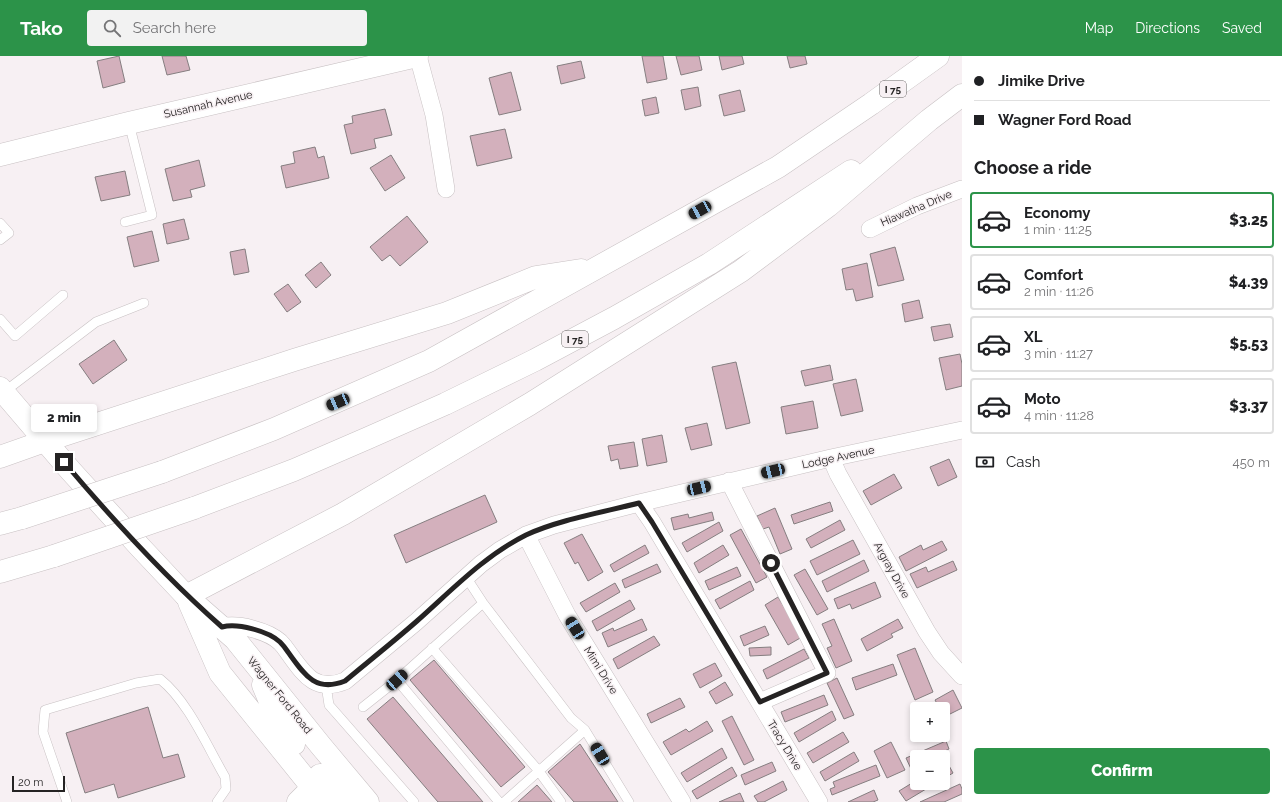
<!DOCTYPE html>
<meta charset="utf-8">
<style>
body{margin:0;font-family:Raleway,sans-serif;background:#f2f2f2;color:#202124;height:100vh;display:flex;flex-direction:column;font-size:15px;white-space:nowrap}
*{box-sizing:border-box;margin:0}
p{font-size:13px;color:#757577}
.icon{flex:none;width:22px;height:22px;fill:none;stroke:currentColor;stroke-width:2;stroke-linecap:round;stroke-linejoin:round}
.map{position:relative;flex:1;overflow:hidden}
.sheet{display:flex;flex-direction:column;background:#fff;width:320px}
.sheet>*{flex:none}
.top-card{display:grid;align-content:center;height:88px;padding:0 12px;background:#fff}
.fabs{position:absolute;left:910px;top:646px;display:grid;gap:8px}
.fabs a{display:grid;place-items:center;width:40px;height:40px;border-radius:4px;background:#fff;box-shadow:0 2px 6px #0003;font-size:20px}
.scale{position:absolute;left:12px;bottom:10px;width:53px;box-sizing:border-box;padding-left:4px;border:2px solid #252323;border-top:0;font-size:11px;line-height:14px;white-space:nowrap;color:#252323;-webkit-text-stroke:3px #f7f0f3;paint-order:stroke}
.end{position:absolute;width:18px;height:18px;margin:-9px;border:5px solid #252323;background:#fff;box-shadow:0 0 0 2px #fff}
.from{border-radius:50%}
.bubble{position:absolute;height:28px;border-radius:4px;background:#fff;box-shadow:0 2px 6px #0003;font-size:13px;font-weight:800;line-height:28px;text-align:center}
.car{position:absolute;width:12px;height:24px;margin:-12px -6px;border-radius:5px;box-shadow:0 0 3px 1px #0007;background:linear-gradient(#222 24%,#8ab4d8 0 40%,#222 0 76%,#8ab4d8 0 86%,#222 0)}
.top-card b{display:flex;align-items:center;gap:14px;height:38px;font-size:15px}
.top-card b+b{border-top:1px solid #e0e0e0}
.top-card i{width:10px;height:10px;background:#202124}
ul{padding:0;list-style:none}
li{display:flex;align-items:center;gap:12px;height:56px;margin:0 8px 6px;padding:0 4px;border:2px solid #e0e0e0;border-radius:4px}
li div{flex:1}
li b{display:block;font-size:15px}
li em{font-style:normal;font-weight:800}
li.active{border-color:#2c9349}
li>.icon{width:36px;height:36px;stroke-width:1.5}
h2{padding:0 12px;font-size:18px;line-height:48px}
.pay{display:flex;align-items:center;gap:10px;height:44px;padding:0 12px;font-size:15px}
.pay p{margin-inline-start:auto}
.button{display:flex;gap:8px;margin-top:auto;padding:8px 12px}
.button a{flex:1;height:46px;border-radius:4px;background:#2c9349;color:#fff;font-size:16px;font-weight:800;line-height:46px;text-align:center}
header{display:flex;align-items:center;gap:24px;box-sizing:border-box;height:56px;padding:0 20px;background:#2c9349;color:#fff}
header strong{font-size:19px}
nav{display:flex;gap:22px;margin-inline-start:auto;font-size:14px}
.search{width:280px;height:36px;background:#f2f2f2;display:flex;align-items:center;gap:10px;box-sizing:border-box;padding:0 14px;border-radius:4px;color:#757577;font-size:15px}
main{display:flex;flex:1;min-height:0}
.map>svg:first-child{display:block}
.building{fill:#d3b0bc;stroke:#857e80}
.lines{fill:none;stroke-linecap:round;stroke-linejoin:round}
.lane-casing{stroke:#c8c1c3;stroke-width:10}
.street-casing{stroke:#c8c1c3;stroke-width:18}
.secondary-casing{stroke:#c8c1c3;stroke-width:23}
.highway-casing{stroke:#c8c1c3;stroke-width:23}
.lane{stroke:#fff;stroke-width:9}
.street{stroke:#fff;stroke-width:17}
.secondary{stroke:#fff;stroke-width:22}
.highway{stroke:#fff;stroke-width:22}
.highway-bridge-casing{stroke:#c8c1c3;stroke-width:23;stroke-linecap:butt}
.highway-bridge{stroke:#fff;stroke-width:22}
.route{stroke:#252323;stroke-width:5}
.labels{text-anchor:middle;stroke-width:3;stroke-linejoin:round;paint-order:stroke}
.shield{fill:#f7f0f3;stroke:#646061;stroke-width:1}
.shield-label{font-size:10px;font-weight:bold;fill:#252323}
.street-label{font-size:11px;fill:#252323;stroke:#f7f0f3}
</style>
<header>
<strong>Tako</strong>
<div class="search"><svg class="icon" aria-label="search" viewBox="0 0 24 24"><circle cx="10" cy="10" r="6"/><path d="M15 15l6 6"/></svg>Search here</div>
<nav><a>Map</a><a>Directions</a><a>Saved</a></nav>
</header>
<main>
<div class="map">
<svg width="962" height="746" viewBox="0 0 962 746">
<rect width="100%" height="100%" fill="#f7f0f3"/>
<!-- building -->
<path class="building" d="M119 0 125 26 103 32 97 5Z
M162 0H186L190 14 167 19Z
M642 0H663L667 23 647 27Z
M676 0H699L702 14 681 19Z
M719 0H742L744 8 722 14Z
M787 0H805L807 8 790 12Z
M581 5 585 22 561 28 557 10Z
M511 16 521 54 499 59 489 22Z
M698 31 701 50 685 54 681 34Z
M740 34 745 55 724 60 719 39Z
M656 41 659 57 645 60 642 44Z
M385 53 392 79 374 83 376 92 351 98 344 69 353 67 352 60Z
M505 73 512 102 477 110 470 80Z
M315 91 318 102 324 100 329 122 286 132 281 110 295 107 293 96Z
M391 99 405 122 385 135 370 112Z
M199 104 205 130 190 134 192 141 173 145 165 113Z
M125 115 130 139 101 145 95 121Z
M407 160 428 186 400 210 390 199 382 205 370 191Z
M184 163 189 183 167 188 163 168Z
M152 175 159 205 134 211 127 181Z
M895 191 904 224 878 230 870 198Z
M245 193 249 216 234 219 230 196Z
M321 206 331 219 316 232 305 219Z
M867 207 873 241 856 245 853 233 846 234 842 213Z
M288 228 301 246 287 256 274 238Z
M919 244 923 262 905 266 902 248Z
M950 268 953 281 934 285 931 271Z
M114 284 127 304 93 328 79 308Z
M960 298 962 308V330L946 334 939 302Z
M736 306 750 367 726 373 712 311Z
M830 309 833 324 805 330 801 315Z
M856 323 863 355 841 360 833 328Z
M813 345 818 372 786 378 781 351Z
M707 367 712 389 691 394 685 372Z
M662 379 667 406 647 410 642 383Z
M634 386 638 410 620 413 618 403 611 405 608 390Z
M949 403 957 421 938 430 930 411Z
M894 418 902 432 871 449 863 435Z
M485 439 497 466 406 507 394 479Z
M830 446 833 455 794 468 791 459Z
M775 452 792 493 780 498 769 471 763 473 757 460Z
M712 456 714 464 674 474 671 462 688 458 689 462Z
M840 464 845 474 811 492 806 483Z
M719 466 723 475 687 496 682 487Z
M741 473 767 521 756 527 730 479Z
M582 478 603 516 588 525 578 506 575 508 564 487Z
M853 484 860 498 817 519 810 505Z
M942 485 947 494 906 515 899 501 921 489 923 494Z
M645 489 649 497 614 516 610 509Z
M723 489 729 499 699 517 694 507Z
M864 504 869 515 827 536 822 525Z
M953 505 957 514 917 532 910 518 926 511 928 516Z
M657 508 661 516 625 532 622 524Z
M737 511 741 520 709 534 705 525Z
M805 513 828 553 817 559 794 519Z
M750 525 754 534 720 553 715 544Z
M875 526 881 541 852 553 850 548 838 553 834 543Z
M615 527 620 536 586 556 580 547Z
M778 541 802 581 788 589 765 549Z
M630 544 635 553 597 575 592 565Z
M642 563 647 574 608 591 602 577 613 572 614 575Z
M834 563 852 605 836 612 827 592 832 590 822 568Z
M898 563 903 572 891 578 893 581 867 595 861 583Z
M765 570 769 579 744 590 740 580Z
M654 580 660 589 618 613 613 603Z
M771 591V599L750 600 749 592Z
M915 592 933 636 915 644 897 599Z
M804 593 809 602 767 623 763 614Z
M434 604 525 711 501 731 410 624Z
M715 607 722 620 700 632 693 618Z
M893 608 897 619 856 634 852 622Z
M837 622 854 659 844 663 827 627Z
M725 626 733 639 716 648 709 636Z
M953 634 962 652 944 661 943 653H940L935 644Z
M824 639 828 649 785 666 781 656Z
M393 641 483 746H438L367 663Z
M680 642 685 651 651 667 647 658Z
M148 651 163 702 178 698 185 721 118 742 114 728 85 737 66 677Z
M832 655 836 664 799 686 794 677Z
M732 660 754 704 744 709 722 665Z
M707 665 713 675 671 699 663 686 686 673 689 676Z
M843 676 849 686 813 707 807 697Z
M946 685 949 693 938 698 939 701H917V713L912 715 906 702Z
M891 686 905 714 887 722 874 695Z
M580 688 618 746H574L548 716Z
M722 692 727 702 687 726 681 717Z
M854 696 859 705 825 725 820 716Z
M772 706 776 715 745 729 741 719Z
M947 706 953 717 943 723V708Z
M876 709 880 720 832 739 830 733 835 731 833 726Z
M732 711 737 720 697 743 692 735Z
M917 724V727H936L906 745 899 735Z
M783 725 787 734 764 746H758L754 740Z
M960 728 962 733V738L944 746H920Z
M537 729 552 746H518Z
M874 734 878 744 873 746H848Z
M740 737 744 746H719Z"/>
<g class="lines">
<defs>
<path id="lane" d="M125 166 152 159 129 67
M0 167 9 177 0 184
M0 263 15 280 63 239
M4 336 96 266 144 247
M466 521 483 547 571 662 585 674 629 746
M432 592 538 714 561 746
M397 624 499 746
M326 629 329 649 414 746
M363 651 397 624 483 547
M67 746 43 676 45 654 136 627 160 623C188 645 207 690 225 721L226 733 217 746
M504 746 585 674"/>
<path id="street" d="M418 0 434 59 446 133
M870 173 917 150 962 133
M831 402 838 418 927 576 941 597 962 620
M729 425 827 617 760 646
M639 447 652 466 819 746
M526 479 567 559 682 746
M222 571C238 567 268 575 280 586 283 589 286 593 288 596 304 618 315 637 345 625L416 566 481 508 500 494 526 479 554 469 639 447 831 402 962 374"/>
<path id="secondary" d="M0 99 129 67 417 0
M0 332 70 414 140 491 186 540 235 583 321 690 368 746
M189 546 220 617 324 746
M263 629 281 672 294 688
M320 719 342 746
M298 746 322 722"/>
<path id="highway" d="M0 401 45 385 294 304 447 257 536 221 581 214
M162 416 274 373 429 305 778 111 871 48 938 0
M194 452 294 414 368 382 445 348 535 304 614 262 709 208 851 115
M0 468 22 462
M0 516 54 500
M186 540 343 458 530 348 741 215 828 150 929 64 962 39"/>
</defs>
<!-- lane casing -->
<use href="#lane" class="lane-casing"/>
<!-- street casing -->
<use href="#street" class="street-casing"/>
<!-- secondary casing -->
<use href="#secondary" class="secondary-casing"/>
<!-- highway casing -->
<use href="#highway" class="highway-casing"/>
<!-- lane -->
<use href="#lane" class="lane"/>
<!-- street -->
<use href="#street" class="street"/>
<!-- secondary -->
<use href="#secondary" class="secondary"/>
<!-- highway -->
<use href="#highway" class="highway"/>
<defs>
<path id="highway-bridge" d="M22 462 162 416
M54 500 194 452"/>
</defs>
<!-- highway-bridge casing -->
<use href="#highway-bridge" class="highway-bridge-casing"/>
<!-- highway-bridge -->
<use href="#highway-bridge" class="highway-bridge"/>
</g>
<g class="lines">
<!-- route -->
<path class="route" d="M64 406C113 464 165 521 222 571 238 567 268 575 280 586 283 589 286 593 288 596 304 618 315 637 345 625 369 605 393 586 417 565 452 534 484 500 526 479 558 464 604 456 639 447L652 466 760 646 827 617 771 507"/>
</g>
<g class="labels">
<!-- shield labels -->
<g class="shield">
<rect x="880" y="25" width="26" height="16" rx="3"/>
<rect x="562" y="275" width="26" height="16" rx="3"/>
</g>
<g class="shield-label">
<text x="893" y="37">I 75</text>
<text x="575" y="287">I 75</text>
</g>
<!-- street labels -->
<g class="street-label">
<text transform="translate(208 48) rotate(-13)" y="4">Susannah Avenue</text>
<text transform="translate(916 152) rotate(-23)" y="4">Hiawatha Drive</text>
<text transform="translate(838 401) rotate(-12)" y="4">Lodge Avenue</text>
<text transform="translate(892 514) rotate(61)" y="4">Argray Drive</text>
<text transform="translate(601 614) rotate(58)" y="4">Mimi Drive</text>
<text transform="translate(280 639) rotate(51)" y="4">Wagner Ford Road</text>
<text transform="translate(785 689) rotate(59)" y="4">Tracy Drive</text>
</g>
</g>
</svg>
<div class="fabs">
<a>+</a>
<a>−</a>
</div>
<div class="scale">20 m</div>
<i class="end from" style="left:771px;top:507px"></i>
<i class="end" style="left:64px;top:406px"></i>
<div class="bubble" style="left:31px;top:348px;width:66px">2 min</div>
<i class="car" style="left:700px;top:154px;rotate:241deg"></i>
<i class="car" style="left:338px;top:346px;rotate:247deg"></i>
<i class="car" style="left:773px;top:415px;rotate:257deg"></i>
<i class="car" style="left:699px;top:432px;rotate:77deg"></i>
<i class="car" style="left:575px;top:572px;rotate:328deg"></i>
<i class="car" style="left:397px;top:624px;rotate:48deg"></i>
<i class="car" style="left:600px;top:698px;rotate:329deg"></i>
</div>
<section class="sheet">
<div class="top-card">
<b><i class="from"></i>Jimike Drive</b>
<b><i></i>Wagner Ford Road</b>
</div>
<h2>Choose a ride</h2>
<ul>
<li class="active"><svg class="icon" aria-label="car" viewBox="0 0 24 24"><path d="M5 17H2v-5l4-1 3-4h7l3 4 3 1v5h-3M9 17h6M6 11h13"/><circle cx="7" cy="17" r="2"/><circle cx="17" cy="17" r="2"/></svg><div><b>Economy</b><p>1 min · 11:25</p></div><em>$3.25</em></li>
<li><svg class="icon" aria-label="car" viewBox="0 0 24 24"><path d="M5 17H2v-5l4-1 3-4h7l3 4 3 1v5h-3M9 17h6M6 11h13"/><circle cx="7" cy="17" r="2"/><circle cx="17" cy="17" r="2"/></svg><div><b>Comfort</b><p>2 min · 11:26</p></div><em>$4.39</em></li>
<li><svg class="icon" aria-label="car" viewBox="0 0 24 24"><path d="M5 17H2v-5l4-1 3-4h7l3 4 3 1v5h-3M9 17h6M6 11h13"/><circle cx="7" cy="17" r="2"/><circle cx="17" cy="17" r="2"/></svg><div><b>XL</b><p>3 min · 11:27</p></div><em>$5.53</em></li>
<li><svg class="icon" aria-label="car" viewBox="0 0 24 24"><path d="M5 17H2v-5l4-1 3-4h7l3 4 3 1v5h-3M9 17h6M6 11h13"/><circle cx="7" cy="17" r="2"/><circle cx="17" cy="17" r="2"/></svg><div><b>Moto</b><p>4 min · 11:28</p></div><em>$3.37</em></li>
</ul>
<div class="pay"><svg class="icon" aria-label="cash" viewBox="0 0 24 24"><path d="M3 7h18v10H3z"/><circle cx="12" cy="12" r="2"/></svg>Cash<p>450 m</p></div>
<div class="button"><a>Confirm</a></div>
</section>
</main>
